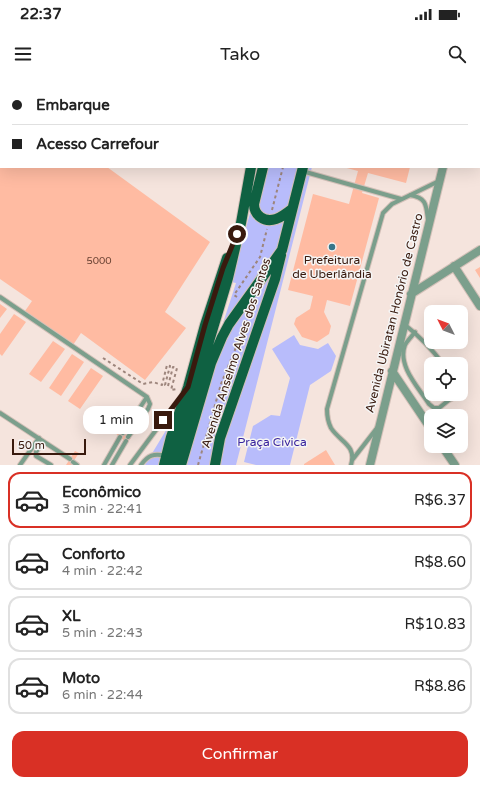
<!DOCTYPE html>
<html lang="pt">
<meta charset="utf-8">
<style>
body{margin:0;font-family:"Varela Round",sans-serif;background:#f2f2f2;color:#222;height:100vh;display:flex;flex-direction:column;font-size:15px;white-space:nowrap}
*{box-sizing:border-box;margin:0}
p{font-size:13px;color:#767676}
.icon{flex:none;width:22px;height:22px;fill:none;stroke:currentColor;stroke-width:2;stroke-linecap:round;stroke-linejoin:round}
.map{position:relative;height:385px;overflow:hidden}
.details{display:flex;flex-direction:column;background:#fff;flex:1}
.details>*{flex:none}
.banner{position:absolute;left:0px;top:0px;width:480px;height:88px;box-shadow:0 4px 16px #0002;display:grid;align-content:center;height:88px;padding:0 12px;background:#fff}
.needle{width:26px;rotate:312deg}
.fabs{position:absolute;left:424px;top:225px;display:grid;gap:8px}
.fabs a{display:grid;place-items:center;width:44px;height:44px;border-radius:8px;background:#fff;box-shadow:0 4px 16px #0002;font-size:20px}
.scale{position:absolute;left:12px;bottom:10px;width:74px;box-sizing:border-box;padding-left:4px;border:2px solid #391a0e;border-top:0;font-size:11px;line-height:14px;white-space:nowrap;color:#391a0e;-webkit-text-stroke:3px #f5f5f5;paint-order:stroke}
.end{position:absolute;width:18px;height:18px;margin:-9px;border:5px solid #391a0e;background:#fff;box-shadow:0 0 0 2px #fff}
.from{border-radius:50%}
.bubble{position:absolute;height:28px;border-radius:12px;background:#fff;box-shadow:0 4px 16px #0002;font-size:13px;font-weight:600;line-height:28px;text-align:center}
.banner b{display:flex;align-items:center;gap:14px;height:38px;font-size:15px}
.banner b+b{border-top:1px solid #e0e0e0}
.banner i{width:10px;height:10px;background:#222}
ul{padding:7px 0 0;list-style:none}
li{display:flex;align-items:center;gap:12px;height:56px;margin:0 8px 6px;padding:0 4px;border:2px solid #e0e0e0;border-radius:12px}
li div{flex:1}
li b{display:block;font-size:15px}
li em{font-style:normal;font-weight:600}
li.active{border-color:#d93025}
li>.icon{width:36px;height:36px;stroke-width:1.5}
.button{display:flex;gap:8px;margin-top:auto;padding:8px 12px}
.button a{flex:1;height:46px;border-radius:12px;background:#d93025;color:#fff;font-size:16px;font-weight:600;line-height:46px;text-align:center}
.status{display:flex;justify-content:space-between;align-items:center;height:28px;padding:0 20px;background:#fff;direction:ltr}
.status svg{height:11px;fill:currentColor}
header{display:flex;justify-content:space-between;align-items:center;height:52px;padding:0 12px;background:#fff;font-size:18px;font-weight:600}
.map>svg:first-child{display:block}
.green{fill:#b8bcfb}
.building{fill:#ffbba2}
.lines{fill:none;stroke-linecap:round;stroke-linejoin:round}
.lane-casing{stroke:#d3c0b8;stroke-width:6}
.street-casing{stroke:#d3c0b8;stroke-width:10}
.primary-casing{stroke:#d3c0b8;stroke-width:12}
.path{stroke:#9d857c;stroke-width:2;stroke-dasharray:3 3;stroke-linecap:butt}
.lane{stroke:#7b9f8c;stroke-width:4}
.street{stroke:#7b9f8c;stroke-width:8}
.primary{stroke:#0f6142;stroke-width:10}
.route{stroke:#391a0e;stroke-width:5}
.poi-dot{fill:#36768a;stroke:#f5f5f5;stroke-width:1.5}
.labels{text-anchor:middle;stroke-width:3;stroke-linejoin:round;paint-order:stroke}
.number-label{font-size:10px;fill:#6a4233}
.poi-label{font-size:12px;fill:#391a0e;stroke:#f5f5f5}
.street-label{font-size:12px;fill:#391a0e;stroke:#f5f5f5}
.park-label{font-size:12px;fill:#3a259e;stroke:#f5f5f5}
</style>
<div class="status"><b>22:37</b><svg viewBox="0 0 49 12"><path d="M0 12V9h3v3zM5 12V6h3v6zM10 12V3h3v9zM15 12V0h3v12zM26 1h20v11H26zM47 4h2v5h-2z"/></svg></div>
<header><svg class="icon" aria-label="menu" viewBox="0 0 24 24"><path d="M4 6h16M4 12h16M4 18h16"/></svg>Tako<svg class="icon" aria-label="search" viewBox="0 0 24 24"><circle cx="10" cy="10" r="6"/><path d="M15 15l6 6"/></svg></header>
<div class="map">
<svg width="480" height="385" viewBox="0 0 480 385">
<rect width="100%" height="100%" fill="#f5e4dd"/>
<!-- green -->
<path class="green" d="M152 0H259L153 1Z
M268 87H312L236 385H145L214 271 236 203 231 202 252 126 257 127Z
M294 255 300 265 318 269 328 263 336 276 331 291 310 305 290 385H256L244 382 253 346 271 335 280 336 290 298 272 269Z"/>
<!-- building -->
<path class="building" d="M0 87H107L210 162 165 232 186 248 145 300 81 253 73 265 25 231 32 221 0 199Z
M343 87H410L406 103 368 93 362 113 379 118 350 226 327 220 324 232 331 246 329 254 317 262 302 257 294 244 296 238 310 229 313 216 288 210 313 114 349 124 358 91Z
M480 187V198L475 190Z
M0 224 7 229 0 238Z
M14 234 26 242 2 276 0 274V254Z
M53 261 65 269 41 302 29 294Z
M72 274 84 282 61 316 49 308Z
M91 288 103 296 80 329 68 321Z
M117 348 131 358 127 363 114 352Z
M326 370 335 385H304V384Z
M75 371 79 373 71 385H66Z"/>
<g class="lines">
<defs>
<path id="lane" d="M302 91 401 119
M410 115C427 118 426 125 428 140
M0 217 147 317 150 324 148 329 128 357
M404 244C419 256 432 269 443 284
M415 252C412 256 407 261 405 265 397 286 419 308 429 324L434 328H439L449 320 457 316 458 314
M0 333 70 379
M123 353 147 317
M43 362 36 372V376L51 385
M353 379 377 348
M73 382 77 385
M20 385 39 358
M104 385 120 357
M112 385 126 361
M130 385 182 315
M141 385C148 375 154 373 166 376
M351 385C357 365 340 362 331 348 328 342 327 336 327 329L383 133 392 124 439 101"/>
<path id="street" d="M123 0 124 1
M465 1V0
M479 26 480 27
M454 186 480 226
M411 214 480 170
M392 291 431 349
M442 366 455 385
M370 385 443 87"/>
<path id="primary" d="M276 1V0
M324 1 325 0
M263 87 254 124C254 135 264 143 276 139 282 137 287 133 292 129
M164 385 171 357 188 307 205 245 227 178
M172 385 228 198 241 143 251 87
M181 385 211 283 222 257 229 244 282 170 303 87
M215 385 220 358 275 199 281 175"/>
</defs>
<!-- lane casing -->
<use href="#lane" class="lane-casing"/>
<!-- street casing -->
<use href="#street" class="street-casing"/>
<!-- primary casing -->
<use href="#primary" class="primary-casing"/>
<!-- path -->
<path class="path" d="M306 1 307 0
M272 130 283 87
M237 217 234 215 260 177 267 149
M103 278 143 304 153 302 162 305 167 285 170 286 165 305 168 306 173 287 177 288 171 310 177 309
M198 385 221 304 250 233"/>
<!-- lane -->
<use href="#lane" class="lane"/>
<!-- street -->
<use href="#street" class="street"/>
<!-- primary -->
<use href="#primary" class="primary"/>
</g>
<g class="lines">
<!-- route -->
<path class="route" d="M163 340 188 307 205 245 223 188 237 154"/>
</g>
<!-- markers -->
<circle class="poi-dot" cx="332" cy="167" r="4"/>
<g class="labels">
<!-- number labels -->
<g class="number-label">
<text x="99" y="184">5000</text>
</g>
<!-- poi labels -->
<g class="poi-label">
<text x="332" y="184">Prefeitura<tspan x="332" dy="14">de Uberlândia</tspan></text>
</g>
<!-- street labels -->
<g class="street-label">
<text transform="translate(394 233) rotate(-76)" y="4">Avenida Ubiratan Honório de Castro</text>
<text transform="translate(236 273) rotate(-72)" y="4">Avenida Anselmo Alves dos Santos</text>
</g>
<!-- park labels -->
<g class="park-label">
<text x="272" y="366">Praça Cívica</text>
</g>
</g>
</svg>
<div class="fabs">
<a><svg class="needle" viewBox="-14 -14 28 28"><path d="M0-13l5 13h-10z" fill="#e53935"/><path d="M0 13l5-13h-10z" fill="#767676"/></svg></a>
<a><svg class="icon" aria-label="locate" viewBox="0 0 24 24"><circle cx="12" cy="12" r="6"/><path d="M12 2v4M12 18v4M2 12h4M18 12h4"/></svg></a>
<a><svg class="icon" aria-label="layers" viewBox="0 0 24 24"><path d="M12 4l9 5-9 5-9-5zM3 14l9 5 9-5"/></svg></a>
</div>
<div class="scale">50 m</div>
<i class="end from" style="left:237px;top:154px"></i>
<i class="end" style="left:163px;top:340px"></i>
<div class="bubble" style="left:83px;top:326px;width:66px">1 min</div>
<div class="banner">
<b><i class="from"></i>Embarque</b>
<b><i></i>Acesso Carrefour</b>
</div>
</div>
<section class="details">
<ul>
<li class="active"><svg class="icon" aria-label="car" viewBox="0 0 24 24"><path d="M5 17H2v-5l4-1 3-4h7l3 4 3 1v5h-3M9 17h6M6 11h13"/><circle cx="7" cy="17" r="2"/><circle cx="17" cy="17" r="2"/></svg><div><b>Econômico</b><p>3 min · 22:41</p></div><em>R$6.37</em></li>
<li><svg class="icon" aria-label="car" viewBox="0 0 24 24"><path d="M5 17H2v-5l4-1 3-4h7l3 4 3 1v5h-3M9 17h6M6 11h13"/><circle cx="7" cy="17" r="2"/><circle cx="17" cy="17" r="2"/></svg><div><b>Conforto</b><p>4 min · 22:42</p></div><em>R$8.60</em></li>
<li><svg class="icon" aria-label="car" viewBox="0 0 24 24"><path d="M5 17H2v-5l4-1 3-4h7l3 4 3 1v5h-3M9 17h6M6 11h13"/><circle cx="7" cy="17" r="2"/><circle cx="17" cy="17" r="2"/></svg><div><b>XL</b><p>5 min · 22:43</p></div><em>R$10.83</em></li>
<li><svg class="icon" aria-label="car" viewBox="0 0 24 24"><path d="M5 17H2v-5l4-1 3-4h7l3 4 3 1v5h-3M9 17h6M6 11h13"/><circle cx="7" cy="17" r="2"/><circle cx="17" cy="17" r="2"/></svg><div><b>Moto</b><p>6 min · 22:44</p></div><em>R$8.86</em></li>
</ul>
<div class="button"><a>Confirmar</a></div>
</section>
